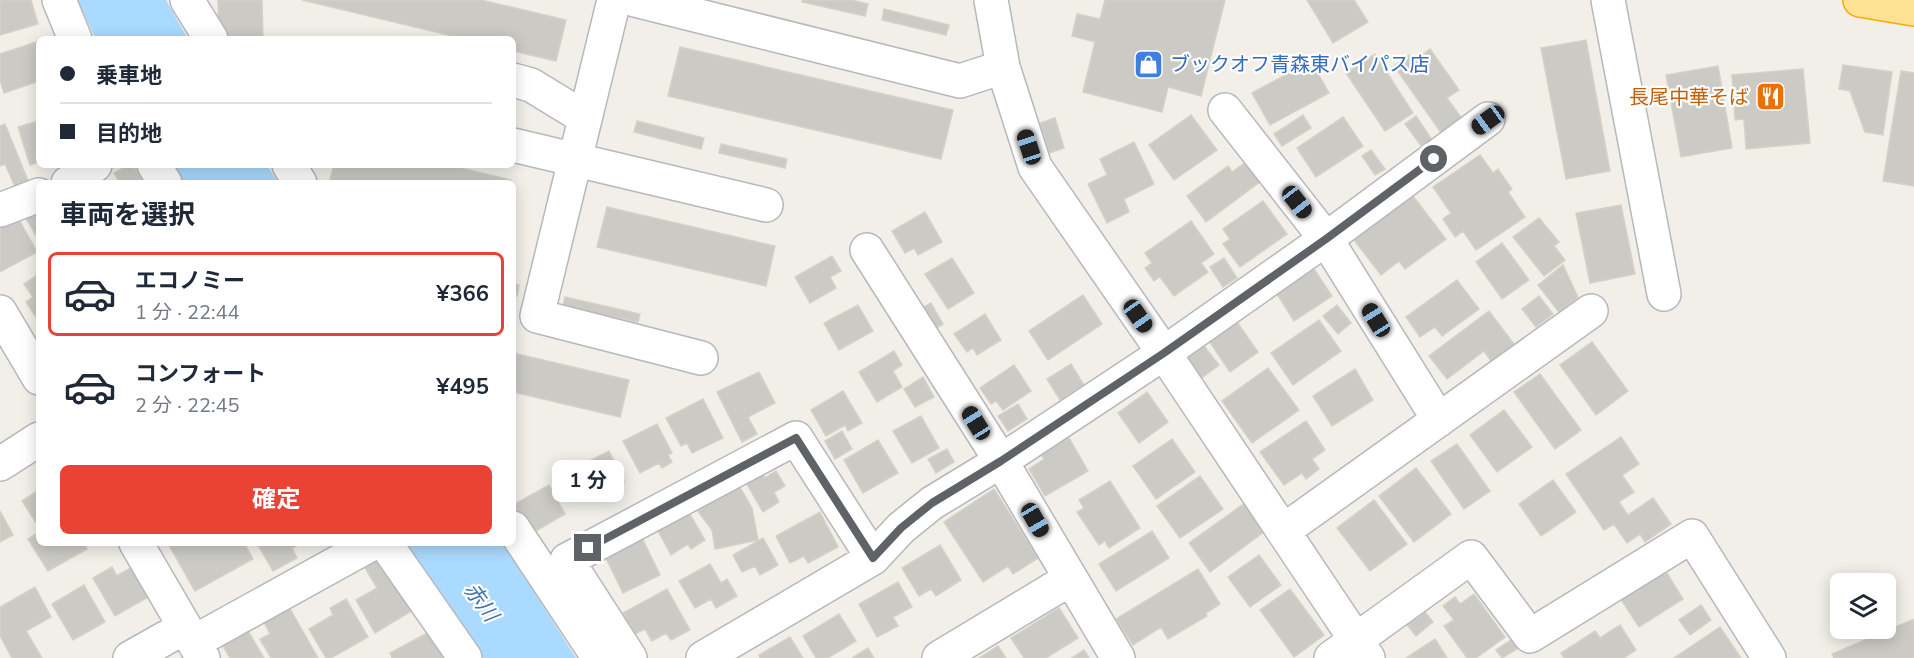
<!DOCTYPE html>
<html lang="ja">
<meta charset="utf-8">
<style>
body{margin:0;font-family:"Nunito Sans","Noto Sans JP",sans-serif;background:#f2f2f3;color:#1f2937;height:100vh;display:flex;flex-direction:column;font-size:22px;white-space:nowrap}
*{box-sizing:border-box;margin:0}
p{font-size:20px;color:#747a83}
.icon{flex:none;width:33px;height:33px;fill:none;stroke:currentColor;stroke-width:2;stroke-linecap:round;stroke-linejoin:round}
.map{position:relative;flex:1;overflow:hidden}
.side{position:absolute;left:36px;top:180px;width:480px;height:366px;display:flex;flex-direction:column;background:#fff;border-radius:9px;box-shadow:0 3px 15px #0003}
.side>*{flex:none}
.top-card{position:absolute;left:36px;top:36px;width:480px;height:132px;border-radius:9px;box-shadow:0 3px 15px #0003;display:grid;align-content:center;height:132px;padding:0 24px;background:#fff}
.fabs{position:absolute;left:1830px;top:573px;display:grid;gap:12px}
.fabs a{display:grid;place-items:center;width:66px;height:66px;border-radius:9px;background:#fff;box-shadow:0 3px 15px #0003;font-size:30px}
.end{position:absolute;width:27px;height:27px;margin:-14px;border:8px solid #5f6368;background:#fff;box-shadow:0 0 0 3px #fff}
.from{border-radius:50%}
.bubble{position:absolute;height:42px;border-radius:9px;background:#fff;box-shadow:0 3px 15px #0003;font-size:20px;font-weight:700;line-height:42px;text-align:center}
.car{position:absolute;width:18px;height:36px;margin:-18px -9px;border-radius:8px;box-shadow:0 0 4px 2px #0007;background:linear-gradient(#222 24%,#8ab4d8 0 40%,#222 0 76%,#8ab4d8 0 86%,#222 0)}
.top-card b{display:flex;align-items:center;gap:21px;height:57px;font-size:22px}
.top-card b+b{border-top:2px solid #e0e1e3}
.top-card i{width:15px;height:15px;background:#1f2937}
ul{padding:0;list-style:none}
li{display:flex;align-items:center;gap:18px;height:84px;margin:0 12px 9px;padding:0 12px;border:3px solid transparent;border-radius:9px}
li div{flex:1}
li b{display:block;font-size:22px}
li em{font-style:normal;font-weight:700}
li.on{border-color:#ea4335}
li>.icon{width:54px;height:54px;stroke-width:1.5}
h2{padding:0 24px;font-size:27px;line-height:72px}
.button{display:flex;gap:12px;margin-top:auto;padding:12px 24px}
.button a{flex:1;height:69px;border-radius:9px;background:#ea4335;color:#fff;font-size:24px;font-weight:700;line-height:69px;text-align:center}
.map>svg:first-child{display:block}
.water{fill:#aadaff}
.building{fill:#cccac5;stroke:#d6d1c6;stroke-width:1.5}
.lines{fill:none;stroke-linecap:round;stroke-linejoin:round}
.minor-casing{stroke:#b5b8bc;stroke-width:36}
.highway-casing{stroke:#f9ab00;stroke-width:36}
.minor{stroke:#fff;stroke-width:33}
.highway{stroke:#fde293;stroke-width:33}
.route{stroke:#5f6368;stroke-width:8}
.labels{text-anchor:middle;stroke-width:4.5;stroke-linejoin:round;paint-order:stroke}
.shop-label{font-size:20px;fill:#366cbe;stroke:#fff;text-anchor:start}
.food-label{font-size:20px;fill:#c56008;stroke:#fff;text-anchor:end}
.water-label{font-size:21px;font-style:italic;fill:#4174aa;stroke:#fff}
</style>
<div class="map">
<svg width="1914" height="658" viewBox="0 0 1914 658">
<rect width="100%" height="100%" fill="#f1efe8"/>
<!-- water -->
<path class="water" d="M77 0H166L188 39H96Z
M166 165H267L278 183H177Z
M401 543H503L576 658H481Z"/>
<!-- building -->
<path class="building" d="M0 0H31L38 24 0 35Z
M218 0H262L263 38H219Z
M302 0H481L566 20 556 61 513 51V39H465Z
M802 0H851L868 4 865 16 802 2Z
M1105 0H1225L1201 96 1168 87 1162 112 1083 92 1095 42 1072 36 1077 14 1100 19Z
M1307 0H1354L1368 22 1333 43Z
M884 9 949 25 946 35 882 20Z
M1586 40 1610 171 1566 179 1541 48Z
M39 41V81L4 93 0 80V54Z
M680 47 953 110 941 159 668 96Z
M1430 49 1459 90 1447 98 1463 120 1442 134 1394 66 1409 55 1414 61Z
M1375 54 1413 113 1385 131 1346 73Z
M1311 61 1329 93 1270 125 1252 93Z
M1843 65 1892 72 1883 135 1865 132 1850 91 1839 89Z
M1718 66 1732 148 1681 157 1666 75Z
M1803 69 1810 143 1746 149 1744 119 1735 120 1732 75Z
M1901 71 1914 73V186L1883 181Z
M1191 115 1217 150 1174 180 1149 145Z
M1303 115 1311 128 1282 146 1274 134Z
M1416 116 1432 140 1422 147 1405 124Z
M1343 117 1363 146 1316 177 1297 148Z
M1055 118 1064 148 1049 153 1040 123Z
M39 121V162L30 165 18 127Z
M637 121 704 138 701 149 634 132Z
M5 124 29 183 16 189 5 164 0 166V126Z
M1134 142 1154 184 1124 199 1129 212 1107 223 1088 184 1107 175 1100 159Z
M721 144 787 159 785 168 719 153Z
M1371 150 1385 169 1375 175 1362 156Z
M1480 155 1493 173 1498 169 1512 189 1508 192 1525 217 1476 250 1463 231 1455 237 1443 219 1451 213 1433 187Z
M1246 162 1261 181 1206 222 1187 196 1228 166 1232 172Z
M129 165H133L141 179 134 183H120L114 173Z
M334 165H448L511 180V183H329Z
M1413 196 1446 239 1405 269 1399 261 1381 275 1354 240Z
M1263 201 1287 234 1240 267 1223 244 1230 239 1223 229Z
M1621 205 1635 274 1590 283 1576 213Z
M607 207 775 246 766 286 597 247Z
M39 209V240L25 217Z
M925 212 942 242 918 255 914 248 905 253 892 231Z
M16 214 37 252 0 272V223Z
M1539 218 1559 242 1554 246 1565 260 1544 276 1513 237Z
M1191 221 1214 254 1201 263 1208 272 1174 296 1160 277 1154 281 1145 268 1152 263 1145 253Z
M1502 243 1529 280 1502 299 1476 262Z
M832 256 841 271 830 277 836 288 810 303 795 277Z
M952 258 974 293 948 309 925 274Z
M1224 258 1237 278 1223 287 1210 267Z
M1563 265 1578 297 1559 312 1538 285Z
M1314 269 1332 296 1294 321 1277 294Z
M39 274V322L26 302 33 297 24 284Z
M1457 280 1479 309 1442 336 1435 327 1420 337 1406 317Z
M513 283 519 285 517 296H513Z
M1083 295 1102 324 1048 360 1029 331Z
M1539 296 1553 314 1536 327 1522 309Z
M565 297 640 314 638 322 563 306Z
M931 303 943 324 932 331 920 309Z
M858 305 873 331 839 350 824 323Z
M1337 305 1351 323 1338 334 1323 316Z
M1489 311 1514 344 1491 361 1484 351 1447 379 1429 356Z
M985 314 1001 340 977 355 973 348 967 352 954 334Z
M1235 319 1258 352 1230 372 1207 338Z
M1319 320 1341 351 1293 385 1271 353Z
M1592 342 1628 391 1596 415 1560 365Z
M1204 346 1219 365 1200 379 1186 359Z
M894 351 902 365 893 371 902 387 877 402 859 372Z
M513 353 629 380 620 417 513 392Z
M1071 364 1084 385 1060 400 1047 379Z
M1014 365 1031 391 1003 410 996 401 991 404 980 388Z
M1268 368 1299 410 1252 443 1222 401Z
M1355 369 1373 400 1332 426 1313 396Z
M759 372 775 403 748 417 757 434 742 442 717 392Z
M1540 374 1581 430 1555 449 1514 392Z
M923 377 934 397 915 407 904 389Z
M843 391 862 423 848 431 845 425 826 436 811 410Z
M1147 392 1168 422 1139 443 1118 413Z
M703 399 723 438 692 453 687 443 681 446 666 418Z
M1018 404 1027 419 1008 431 998 416Z
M1504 410 1532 447 1497 472 1470 435Z
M921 416 939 448 912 463 893 431Z
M1306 421 1325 450 1312 459 1319 469 1306 479 1302 473 1284 485 1260 452Z
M657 424 672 453 668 455 672 462 662 468 659 463 640 473 623 441Z
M842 431 852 449 835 459 825 441Z
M1621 437 1639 464 1622 475 1634 492 1619 502 1628 515 1653 498 1671 524 1645 542 1640 534 1627 543 1614 524 1604 530 1566 474Z
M1069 438 1088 471 1045 496 1029 469 1044 459 1041 454Z
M1172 439 1195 472 1156 499 1133 466Z
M878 440 898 473 863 493 844 460Z
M1457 444 1490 491 1464 509 1431 461Z
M947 449 954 462 936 473 928 459Z
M609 451 624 481 589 499 574 469Z
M1416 468 1451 514 1414 542 1379 496Z
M760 470 765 478 776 471 785 486 774 492 779 502 763 512 744 479Z
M1200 476 1223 509 1180 538 1157 506Z
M1553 480 1576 512 1541 536 1519 504Z
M1110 481 1140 528 1109 548 1105 541 1099 545 1077 512 1084 508 1079 500Z
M737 482 752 508 758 540 715 549 712 530 694 506Z
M549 485 565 514 529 535 513 505Z
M994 489 1038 558 1013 574 1008 566 983 582 944 522Z
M39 490V522L37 524 22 501Z
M1374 500 1407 544 1370 571 1337 528Z
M1245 503 1265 531 1210 572 1189 543Z
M0 511 13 535 0 542Z
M688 511 705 540 691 549 688 544 671 555 657 529Z
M820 512 838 547 808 563 804 556 790 563 776 536Z
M1152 531 1169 558 1116 591 1099 564Z
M39 532V543H84L87 549 48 571 28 539Z
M642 538 660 575 623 593 605 556Z
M763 538 778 565 760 575 755 566 742 572 733 555Z
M176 543H244L253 559 195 591 170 547Z
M257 543H301L292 548 297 558 273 571Z
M940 545 961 580 936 596 931 589 919 596 902 568Z
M1259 555 1281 585 1250 607 1228 577Z
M381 557 413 610 375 633 356 600 377 588 364 566Z
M710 564 721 583 727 579 737 596 716 608 711 599 695 608 679 581Z
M112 567 117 576 132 567 150 596 115 616 93 578Z
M1198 569 1220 604 1206 613 1207 616 1168 639 1161 627 1133 645 1116 619Z
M1665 570 1683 599 1639 627 1620 598Z
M898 582 912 607 893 617 898 626 877 637 859 604Z
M84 585 105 622 73 640 52 604Z
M35 587 51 617 26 631 42 658H12L0 636V607Z
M667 589 690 630 671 640 666 633 652 641 645 629 635 634 623 613Z
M1290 589 1324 635 1294 657 1260 610Z
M1474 594 1505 637 1476 658H1467L1444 626 1454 620 1443 606 1455 597 1460 604Z
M346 599 368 637 331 658H326L309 629 333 615 330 608Z
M1701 605 1711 620 1690 635 1679 620Z
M289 607 318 658H271L260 639 270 634 264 622Z
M1059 608 1078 638 1046 658H1024L1011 638Z
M1425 612 1433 622 1416 636 1407 625Z
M839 614 856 641 828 658H816L803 636Z
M1914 619V658H1834L1832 654Z
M1620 625 1636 650 1624 658H1564L1561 653 1595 631 1600 638Z
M1720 627 1741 658H1674Z
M248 631 264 658H230L223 646Z
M429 632 444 658H392L390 653Z
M790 637 803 658H760L759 655Z
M1514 638 1520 647 1502 658 1496 650Z
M1435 639 1447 658H1406Z
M998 646 1006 658H979Z
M868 648 874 658H852Z
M1084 650 1089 658H1072Z"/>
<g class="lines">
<defs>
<path id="minor" d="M59 0 75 39
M187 0 211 39
M614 0 537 316 701 358
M635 0 960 81 1003 67
M991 0 1003 67 1035 167 1164 353 1368 658
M1608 0 1664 294
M513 80 531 85 585 118
M1225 110 1326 239 1439 420
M513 145 766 205
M154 165 165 183
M289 165 300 183
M68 183 95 165
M0 210 39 195
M867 250 1001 461 1118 658
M0 312 39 378
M0 464 39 439
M513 528 599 658
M1283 531 1591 311
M136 543 203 658
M385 543 465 658
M194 642 373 543
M130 658 185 627
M630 658 567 560 796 438 873 558
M703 658 873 558 901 528 932 503 1001 461 1164 353 1326 239 1488 119
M939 658 1070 579
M1331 658 1471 557 1530 636 1692 536 1769 658"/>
<path id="highway" d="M1860 0 1914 9"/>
</defs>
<!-- minor casing -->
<use href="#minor" class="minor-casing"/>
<!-- highway casing -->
<use href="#highway" class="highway-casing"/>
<!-- minor -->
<use href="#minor" class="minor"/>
<!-- highway -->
<use href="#highway" class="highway"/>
</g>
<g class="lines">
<!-- route -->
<path class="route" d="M588 548 796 438 873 558 901 528 932 503 1001 461 1164 353 1326 239 1434 159"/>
</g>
<!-- icons -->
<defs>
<symbol id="shop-square" viewBox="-11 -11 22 22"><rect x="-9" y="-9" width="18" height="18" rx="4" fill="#3f7fe0" stroke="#fff"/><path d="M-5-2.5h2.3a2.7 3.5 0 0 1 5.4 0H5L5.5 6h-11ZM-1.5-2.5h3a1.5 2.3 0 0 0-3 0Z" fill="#fff"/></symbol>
<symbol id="restaurant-square" viewBox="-11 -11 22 22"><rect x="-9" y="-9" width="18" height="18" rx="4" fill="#e8710a" stroke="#fff"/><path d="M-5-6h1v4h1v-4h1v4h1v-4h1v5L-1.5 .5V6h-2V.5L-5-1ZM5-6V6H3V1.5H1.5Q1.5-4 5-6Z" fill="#fff"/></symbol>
</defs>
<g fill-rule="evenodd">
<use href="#shop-square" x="1132" y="48" width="33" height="33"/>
<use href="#restaurant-square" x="1754" y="80" width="33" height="33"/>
</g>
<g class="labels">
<!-- shop labels -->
<g class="shop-label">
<text x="1170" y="71">ブックオフ青森東バイパス店</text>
</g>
<!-- food labels -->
<g class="food-label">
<text x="1749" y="104">長尾中華そば</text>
</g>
<!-- water labels -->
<g class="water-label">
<text transform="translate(481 602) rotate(54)" y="7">赤川</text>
</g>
</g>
</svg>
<div class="fabs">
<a><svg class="icon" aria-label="layers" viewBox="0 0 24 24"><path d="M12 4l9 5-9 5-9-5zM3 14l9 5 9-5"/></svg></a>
</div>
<i class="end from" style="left:1434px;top:159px"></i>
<i class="end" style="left:588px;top:548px"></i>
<div class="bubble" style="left:552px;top:460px;width:72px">1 分</div>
<i class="car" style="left:1488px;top:120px;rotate:234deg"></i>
<i class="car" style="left:1029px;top:147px;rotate:342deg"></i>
<i class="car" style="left:1297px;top:202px;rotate:142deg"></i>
<i class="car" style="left:1138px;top:316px;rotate:145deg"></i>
<i class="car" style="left:1376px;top:320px;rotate:328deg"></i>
<i class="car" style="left:976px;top:423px;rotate:328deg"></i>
<i class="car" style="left:1035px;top:520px;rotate:150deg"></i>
<div class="top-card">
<b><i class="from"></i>乗車地</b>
<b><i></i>目的地</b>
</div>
<section class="side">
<h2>車両を選択</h2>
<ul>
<li class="on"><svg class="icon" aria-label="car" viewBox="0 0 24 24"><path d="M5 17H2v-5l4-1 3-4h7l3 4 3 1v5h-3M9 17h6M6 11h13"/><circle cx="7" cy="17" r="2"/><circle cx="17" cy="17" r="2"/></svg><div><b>エコノミー</b><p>1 分 · 22:44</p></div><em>¥366</em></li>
<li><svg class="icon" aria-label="car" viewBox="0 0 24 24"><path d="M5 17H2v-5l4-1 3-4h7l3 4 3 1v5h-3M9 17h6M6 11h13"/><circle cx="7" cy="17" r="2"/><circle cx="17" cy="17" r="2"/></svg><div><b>コンフォート</b><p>2 分 · 22:45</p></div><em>¥495</em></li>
</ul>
<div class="button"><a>確定</a></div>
</section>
</div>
